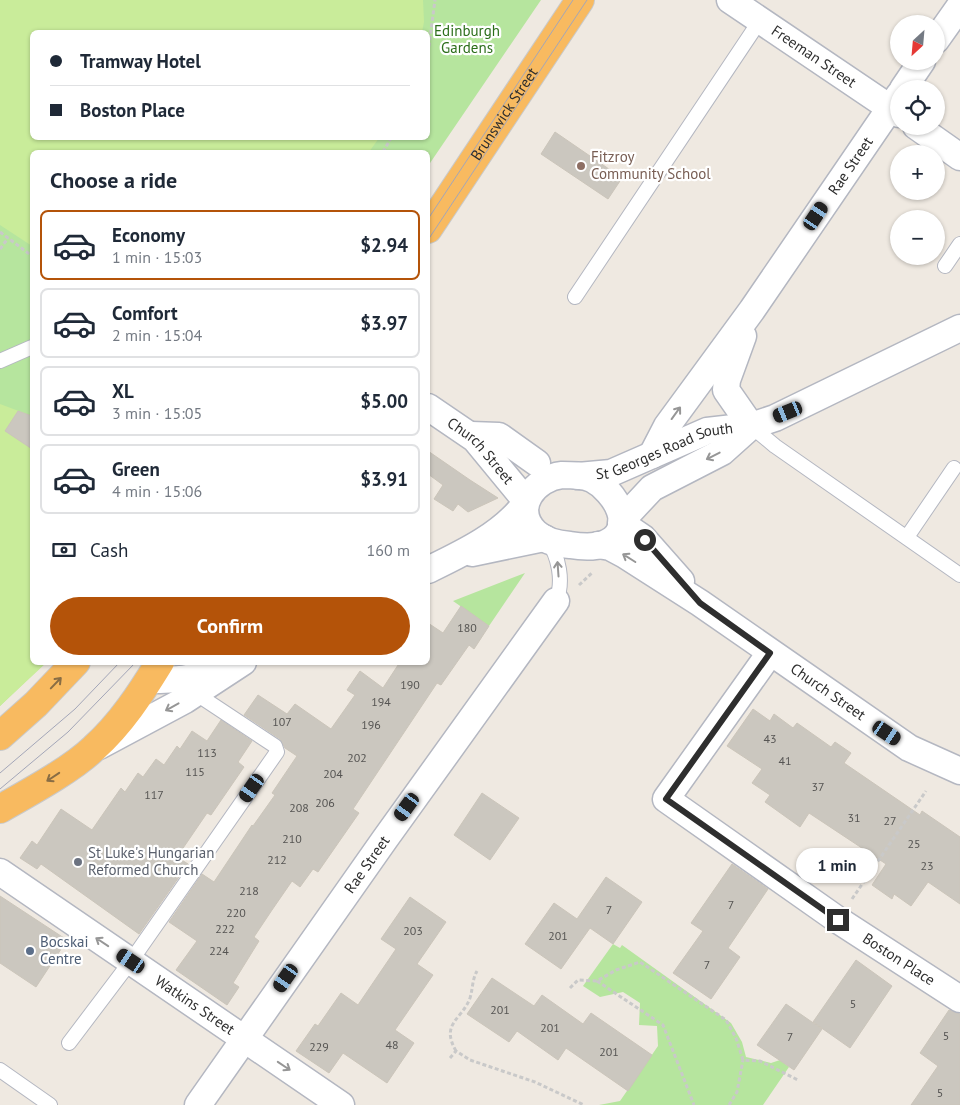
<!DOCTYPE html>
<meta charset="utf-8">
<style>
body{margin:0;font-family:"PT Sans",sans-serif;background:#f2f2f3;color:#1f2937;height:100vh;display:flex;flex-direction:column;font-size:19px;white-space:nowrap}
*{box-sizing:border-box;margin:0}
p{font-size:16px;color:#747a83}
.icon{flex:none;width:28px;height:28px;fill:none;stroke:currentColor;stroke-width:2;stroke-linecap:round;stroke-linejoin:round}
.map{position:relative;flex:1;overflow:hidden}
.drawer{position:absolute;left:30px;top:150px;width:400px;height:515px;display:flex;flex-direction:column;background:#fff;border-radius:8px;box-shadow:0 1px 4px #0004}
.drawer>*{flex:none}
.banner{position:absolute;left:30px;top:30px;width:400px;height:110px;border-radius:8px;box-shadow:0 1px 4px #0004;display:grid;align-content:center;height:110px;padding:0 20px;background:#fff}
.needle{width:32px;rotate:206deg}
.tools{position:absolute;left:890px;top:15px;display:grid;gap:10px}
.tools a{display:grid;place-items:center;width:55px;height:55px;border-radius:50%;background:#fff;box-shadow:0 1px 4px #0004;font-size:25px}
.end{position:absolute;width:22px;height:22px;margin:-11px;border:6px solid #2e2e2e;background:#fff;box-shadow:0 0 0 2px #fff}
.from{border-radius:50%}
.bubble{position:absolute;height:35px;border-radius:18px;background:#fff;box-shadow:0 1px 4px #0004;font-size:16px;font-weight:700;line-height:35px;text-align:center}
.car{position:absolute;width:15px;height:30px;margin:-15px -8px;border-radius:6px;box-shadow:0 0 4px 1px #0007;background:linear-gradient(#222 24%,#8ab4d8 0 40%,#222 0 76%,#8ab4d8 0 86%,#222 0)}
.banner b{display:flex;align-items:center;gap:18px;height:48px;font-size:19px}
.banner b+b{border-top:1px solid #e0e1e3}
.banner i{width:12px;height:12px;background:#1f2937}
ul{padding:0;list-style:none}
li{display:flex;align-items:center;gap:15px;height:70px;margin:0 10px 8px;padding:0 10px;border:2px solid #e0e1e3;border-radius:8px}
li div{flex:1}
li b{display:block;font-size:19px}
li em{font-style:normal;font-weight:700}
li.selected{border-color:#b45309}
li>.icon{width:45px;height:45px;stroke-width:1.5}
h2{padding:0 20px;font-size:22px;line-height:60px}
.pay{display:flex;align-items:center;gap:12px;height:55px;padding:0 20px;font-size:19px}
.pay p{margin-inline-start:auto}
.action{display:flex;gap:10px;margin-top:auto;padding:10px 20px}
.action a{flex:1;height:58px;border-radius:30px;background:#b45309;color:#fff;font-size:20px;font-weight:700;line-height:58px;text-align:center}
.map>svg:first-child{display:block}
.green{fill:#b6e59e;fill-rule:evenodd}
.pitch{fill:#c9ec9a}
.building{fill:#cbc7bf;stroke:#cbc5ba}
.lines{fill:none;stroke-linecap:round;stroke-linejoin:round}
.service-casing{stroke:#b4b7c1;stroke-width:16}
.minor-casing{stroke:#b4b7c1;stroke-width:29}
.trunk-casing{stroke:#c9c9c9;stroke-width:30}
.path{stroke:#c9c9c9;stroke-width:3;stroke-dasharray:4 2.5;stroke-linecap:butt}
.service{stroke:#fff;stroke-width:14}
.minor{stroke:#fff;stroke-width:26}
.trunk{stroke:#f8ba60;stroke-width:28}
.tram{stroke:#a3a6b8;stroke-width:1}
.oneway{stroke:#969696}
.oneway2{stroke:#896d44}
.route{stroke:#2e2e2e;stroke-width:6}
.education-dot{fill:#8d6e63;stroke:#fff;stroke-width:2}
.worship-dot{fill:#6b7280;stroke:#fff;stroke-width:2}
.service-dot{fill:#5c6f8a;stroke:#fff;stroke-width:2}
.labels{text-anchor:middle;stroke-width:4.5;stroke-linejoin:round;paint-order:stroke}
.number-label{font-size:12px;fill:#555452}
.park-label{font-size:15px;fill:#2c6e1b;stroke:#fff}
.street-label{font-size:15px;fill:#2e2e2e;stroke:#fff}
.education-label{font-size:15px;fill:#785e54;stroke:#fff;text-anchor:start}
.worship-label{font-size:15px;fill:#5b616d;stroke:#fff;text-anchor:start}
.service-label{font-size:15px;fill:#4e5e75;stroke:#fff;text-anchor:start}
</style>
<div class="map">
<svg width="960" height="1105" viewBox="0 0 960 1105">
<rect width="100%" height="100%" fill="#efe9e1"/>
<!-- green -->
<path class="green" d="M0 0H541L428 166V152H32V662L45 663 0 706ZM32 32H428V138H32Z
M525 573 489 626 453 601Z
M613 944 620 948 622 945 731 1023 742 1042 746 1057 771 1063 780 1060 789 1067 763 1105H599L620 1101 658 1046 657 1026 639 1025 640 1003 623 992 600 997 583 986Z"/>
<!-- pitch -->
<path class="pitch" d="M0 0H423L424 22 422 32H32V138H379L369 152H32V246L0 225Z
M0 404 32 416V662L46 663 0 706Z"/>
<!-- building -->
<path class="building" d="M555 132 622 178 608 199 541 154Z
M18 411 32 416V449L5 431Z
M428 451 470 480 498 498 468 512 458 504 453 511 434 499 443 485 428 474Z
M461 606 489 626 474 649 469 645 441 685 437 683 353 809 359 813 318 872 313 869 300 887 292 881 272 910 254 937 259 941 233 983 239 987 227 1005 176 970 197 941 169 922 202 874 214 882 252 825 253 826 275 795 272 793 297 756 285 748 280 739 244 715 258 695 287 714 295 704 331 729 355 695 347 690 360 671 383 688 400 662H428V623L443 633Z
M753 709 770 721 774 714 793 728 797 723 831 747 835 742 851 753 844 763 920 815 922 811 960 837V904L928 882 911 906 894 894 892 899 872 885 886 864 809 813 800 827 765 802 770 795 752 783 762 769 727 746Z
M221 720 252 741 238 762 244 767 211 815 207 813 177 857 188 864 139 934 41 864 37 869 20 858 32 841 37 845 61 809 92 830 121 788 125 792 138 773 143 777 156 759 164 765 177 746 180 749 192 731 207 741Z
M482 793 519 818 490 860 454 835Z
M732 864 768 889 728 948 740 957 711 999 673 973 703 931 691 923Z
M606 877 642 902 613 944 590 928 561 969 525 944 554 903 577 919Z
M0 896 67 940 36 987 0 963Z
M410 897 446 922 417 964 433 975 395 1030 414 1043 387 1083 343 1053 329 1073 296 1051 315 1024 318 1026 341 993 358 1005 396 949 381 939Z
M856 960 892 986 850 1048 813 1022Z
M492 978 534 1006 542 995 583 1024 591 1013 652 1055 628 1091 566 1048 558 1060 517 1031 509 1042 467 1014Z
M786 1004 822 1029 794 1070 757 1045Z
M949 1010 960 1014V1105H911L938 1066 920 1053Z"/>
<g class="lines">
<defs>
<path id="service" d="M945 266 960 244
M575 297 759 22
M0 361 32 347
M751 426 775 446 960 575
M907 537 954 468
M547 540C559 556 564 582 556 601
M69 1043 131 961 277 752 275 746 195 693
M0 1070 50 1105"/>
<g id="minor">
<path id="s1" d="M730 0 899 114"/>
<path d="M936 40 960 6"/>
<path d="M903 89 922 61"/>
<path d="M916 126 960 157"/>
<path d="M743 336 727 380 726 390 751 426"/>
<path id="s2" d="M428 407 475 439 526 501"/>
<path d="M471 435 499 436 537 463"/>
<path id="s3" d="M652 455 667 426 752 310 899 95"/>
<path d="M562 475C572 475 583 475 592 479 615 491 639 530 604 544 593 548 582 547 570 545 558 544 544 541 535 532 511 508 535 478 562 475Z"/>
<path id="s4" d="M578 476 611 473 707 431 751 426 775 418 960 328"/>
<path d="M622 520 652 488 722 452 751 426"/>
<path d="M621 523 643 538 681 581"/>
<path id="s5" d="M598 545 610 547 625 555 700 603 909 748 960 771"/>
<path d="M472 553 544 538"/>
<path d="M428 570C461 554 502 535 525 504"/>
<path id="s6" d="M770 653 666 799 838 920 960 999"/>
<path d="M149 680C174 680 194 680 216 669"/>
<path d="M99 746 185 700 243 662"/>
<path id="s7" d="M0 872 341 1105"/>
<path id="s8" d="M198 1105 385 839 556 601"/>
</g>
<g id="trunk">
<path id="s9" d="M428 229 580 0"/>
<path d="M0 736 36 704 76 662"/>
<path d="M0 809C28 793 71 770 94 748 121 724 141 693 160 662"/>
</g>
</defs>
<!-- service casing -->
<use href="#service" class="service-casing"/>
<!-- minor casing -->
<use href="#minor" class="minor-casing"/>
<!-- trunk casing -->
<use href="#trunk" class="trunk-casing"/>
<!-- path -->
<path class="path" d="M428 53 435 0
M383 152 391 138
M0 232 32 256
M0 249 8 238
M579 585 592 573
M852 899 926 791
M597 981 663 1025 694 1105
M570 988 578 980 597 981 616 970 640 962 726 1020 736 1038 743 1060 760 1061 798 1080
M456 1051C440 1023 462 1020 470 998 473 988 472 980 477 971
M450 1058 456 1051 470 1060 535 1082 584 1105
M729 1105 737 1092 743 1060"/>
<!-- service -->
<use href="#service" class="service"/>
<!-- minor -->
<use href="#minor" class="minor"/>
<!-- trunk -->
<use href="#trunk" class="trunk"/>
<!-- tram -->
<path class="tram" d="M428 219 573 0
M428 240 587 0
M0 773 75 709 120 662
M0 789 68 732 136 662"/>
</g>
<!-- one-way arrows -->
<defs><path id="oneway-shaft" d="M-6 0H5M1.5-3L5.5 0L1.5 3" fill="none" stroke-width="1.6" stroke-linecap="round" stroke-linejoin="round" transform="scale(1.25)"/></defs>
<g class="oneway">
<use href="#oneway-shaft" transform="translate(676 413) rotate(-54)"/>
<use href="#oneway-shaft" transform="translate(713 456) rotate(153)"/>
<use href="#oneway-shaft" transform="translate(629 558) rotate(-148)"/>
<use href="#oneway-shaft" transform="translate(558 569) rotate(-94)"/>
<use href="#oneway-shaft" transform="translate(172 707) rotate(151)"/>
<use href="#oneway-shaft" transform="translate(102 942) rotate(-146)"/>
<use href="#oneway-shaft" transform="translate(284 1066) rotate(34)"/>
</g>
<g class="oneway2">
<use href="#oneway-shaft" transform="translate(56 683) rotate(-46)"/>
<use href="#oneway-shaft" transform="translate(53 777) rotate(146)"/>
</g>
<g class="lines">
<!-- route -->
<path class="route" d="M645 540 700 603 770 653 666 799 838 920"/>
</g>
<!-- markers -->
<circle class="education-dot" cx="581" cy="166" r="5"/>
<circle class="worship-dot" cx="78" cy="862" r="5"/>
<circle class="service-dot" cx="30" cy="951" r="5"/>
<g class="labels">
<!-- number labels -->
<g class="number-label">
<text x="467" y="632">180</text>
<text x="410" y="689">190</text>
<text x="381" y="706">194</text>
<text x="282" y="726">107</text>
<text x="371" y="729">196</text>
<text x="770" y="743">43</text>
<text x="207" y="757">113</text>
<text x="357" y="762">202</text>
<text x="785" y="765">41</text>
<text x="195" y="776">115</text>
<text x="333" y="778">204</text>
<text x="818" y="791">37</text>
<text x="154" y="799">117</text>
<text x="325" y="807">206</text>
<text x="299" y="812">208</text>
<text x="854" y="822">31</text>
<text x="890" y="825">27</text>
<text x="292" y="843">210</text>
<text x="914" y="848">25</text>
<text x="277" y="864">212</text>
<text x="927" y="870">23</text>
<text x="249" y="895">218</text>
<text x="731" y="909">7</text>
<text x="609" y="914">7</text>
<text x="236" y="917">220</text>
<text x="225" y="933">222</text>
<text x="413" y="935">203</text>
<text x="558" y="940">201</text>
<text x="219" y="955">224</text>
<text x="707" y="969">7</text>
<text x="853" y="1008">5</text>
<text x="500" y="1014">201</text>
<text x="550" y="1032">201</text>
<text x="946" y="1040">5</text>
<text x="790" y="1041">7</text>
<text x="392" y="1049">48</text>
<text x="319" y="1051">229</text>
<text x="609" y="1056">201</text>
<text x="940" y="1097">5</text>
</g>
<!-- park labels -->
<g class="park-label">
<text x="467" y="36">Edinburgh<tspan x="467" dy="17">Gardens</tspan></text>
</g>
<!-- street labels -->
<g class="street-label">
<text dy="5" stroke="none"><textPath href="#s1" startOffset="101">Freeman Street</textPath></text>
<text dy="5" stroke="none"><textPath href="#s9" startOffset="138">Brunswick Street</textPath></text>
<text dy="5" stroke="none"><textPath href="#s3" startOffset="351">Rae Street</textPath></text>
<text dy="5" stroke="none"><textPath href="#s4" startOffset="91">St Georges Road South</textPath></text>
<text dy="5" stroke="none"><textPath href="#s2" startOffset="69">Church Street</textPath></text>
<text dy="5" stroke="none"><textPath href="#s5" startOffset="274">Church Street</textPath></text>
<text dy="5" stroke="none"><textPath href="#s8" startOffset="294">Rae Street</textPath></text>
<text dy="5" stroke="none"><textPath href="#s6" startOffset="462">Boston Place</textPath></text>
<text dy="5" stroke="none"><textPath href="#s7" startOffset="236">Watkins Street</textPath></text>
</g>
<!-- education labels -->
<g class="education-label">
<text x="591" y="162">Fitzroy<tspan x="591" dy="17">Community School</tspan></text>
</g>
<!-- worship labels -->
<g class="worship-label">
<text x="88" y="858">St Luke's Hungarian<tspan x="88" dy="17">Reformed Church</tspan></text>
</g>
<!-- service labels -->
<g class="service-label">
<text x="40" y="947">Bocskai<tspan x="40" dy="17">Centre</tspan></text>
</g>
</g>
</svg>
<div class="tools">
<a><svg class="needle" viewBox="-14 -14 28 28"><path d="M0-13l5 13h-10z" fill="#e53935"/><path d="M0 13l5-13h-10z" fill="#747a83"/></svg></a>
<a><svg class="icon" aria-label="locate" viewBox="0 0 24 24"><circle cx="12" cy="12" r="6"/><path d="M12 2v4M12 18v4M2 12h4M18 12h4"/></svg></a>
<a>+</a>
<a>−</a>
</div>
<i class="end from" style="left:645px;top:540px"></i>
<i class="end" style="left:838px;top:920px"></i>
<div class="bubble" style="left:796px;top:848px;width:82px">1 min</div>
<i class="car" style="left:816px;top:216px;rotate:34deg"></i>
<i class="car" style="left:788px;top:412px;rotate:248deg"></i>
<i class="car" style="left:887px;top:733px;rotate:124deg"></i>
<i class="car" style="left:252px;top:788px;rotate:215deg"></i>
<i class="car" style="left:407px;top:807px;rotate:216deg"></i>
<i class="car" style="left:131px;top:961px;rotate:304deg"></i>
<i class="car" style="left:286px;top:978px;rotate:215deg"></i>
<div class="banner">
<b><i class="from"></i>Tramway Hotel</b>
<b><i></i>Boston Place</b>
</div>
<section class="drawer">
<h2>Choose a ride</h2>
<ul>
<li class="selected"><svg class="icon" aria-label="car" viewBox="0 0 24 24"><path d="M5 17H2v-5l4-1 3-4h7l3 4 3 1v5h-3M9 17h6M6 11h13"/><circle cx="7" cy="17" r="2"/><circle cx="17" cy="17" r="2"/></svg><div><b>Economy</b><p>1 min · 15:03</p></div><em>$2.94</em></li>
<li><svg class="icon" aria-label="car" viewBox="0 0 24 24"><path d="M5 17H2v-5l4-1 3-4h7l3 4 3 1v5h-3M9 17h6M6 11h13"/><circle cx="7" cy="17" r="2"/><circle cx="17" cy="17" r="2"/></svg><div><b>Comfort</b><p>2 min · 15:04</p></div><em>$3.97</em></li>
<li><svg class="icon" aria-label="car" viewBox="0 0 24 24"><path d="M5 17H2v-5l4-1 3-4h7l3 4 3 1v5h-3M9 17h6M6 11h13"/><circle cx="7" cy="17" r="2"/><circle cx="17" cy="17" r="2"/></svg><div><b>XL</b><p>3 min · 15:05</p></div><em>$5.00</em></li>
<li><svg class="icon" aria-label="car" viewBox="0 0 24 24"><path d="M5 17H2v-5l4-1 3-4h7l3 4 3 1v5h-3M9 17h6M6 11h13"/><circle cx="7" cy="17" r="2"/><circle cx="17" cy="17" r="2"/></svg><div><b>Green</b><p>4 min · 15:06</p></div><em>$3.91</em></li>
</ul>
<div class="pay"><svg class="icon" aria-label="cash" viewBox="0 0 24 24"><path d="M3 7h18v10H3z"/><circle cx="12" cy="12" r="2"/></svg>Cash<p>160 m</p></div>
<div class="action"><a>Confirm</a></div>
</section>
</div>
